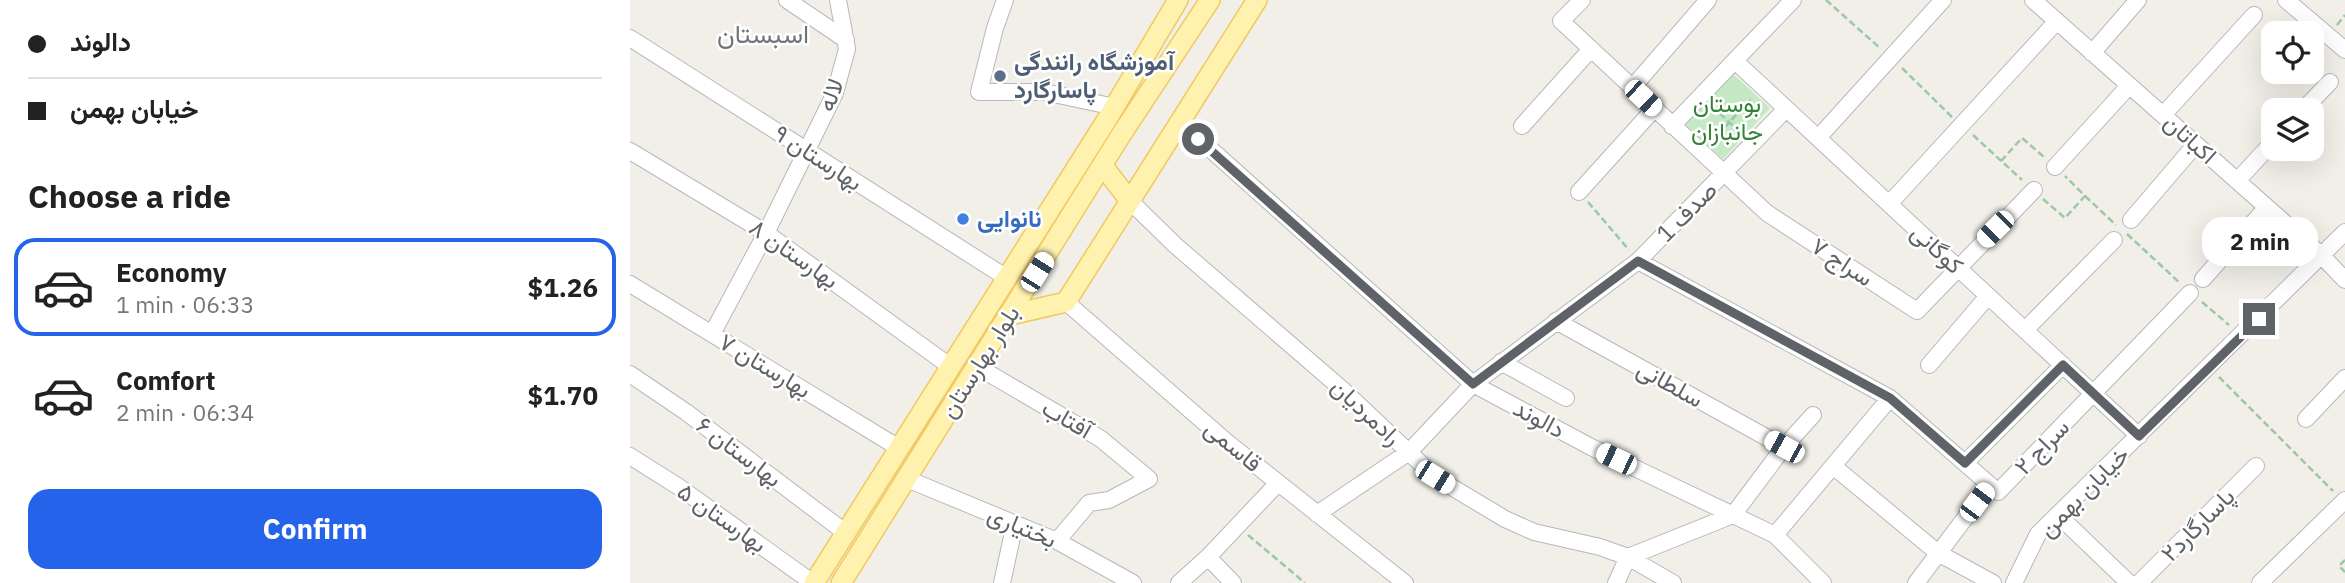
<!DOCTYPE html>
<meta charset="utf-8">
<style>
body{margin:0;font-family:"IBM Plex Sans",Vazirmatn,sans-serif;background:#f2f2f2;color:#222;height:100vh;display:flex;flex-direction:column;font-size:26px;white-space:nowrap}
*{box-sizing:border-box;margin:0}
p{font-size:23px;color:#767676}
.icon{flex:none;width:38px;height:38px;fill:none;stroke:currentColor;stroke-width:2;stroke-linecap:round;stroke-linejoin:round}
.map{position:relative;flex:1;overflow:hidden}
.details{display:flex;flex-direction:column;background:#fff;width:630px}
.details>*{flex:none}
.banner{display:grid;align-content:center;height:154px;padding:0 28px;background:#fff}
.fabs{position:absolute;left:1631px;top:21px;display:grid;gap:14px}
.fabs a{display:grid;place-items:center;width:63px;height:63px;border-radius:14px;background:#fff;box-shadow:0 7px 28px #0002;font-size:35px}
.end{position:absolute;width:32px;height:32px;margin:-16px;border:9px solid #5f6368;background:#fff;box-shadow:0 0 0 4px #fff}
.from{border-radius:50%}
.bubble{position:absolute;height:49px;border-radius:21px;background:#fff;box-shadow:0 7px 28px #0002;font-size:23px;font-weight:700;line-height:49px;text-align:center}
.car{position:absolute;width:21px;height:42px;margin:-21px -10px;border-radius:9px;box-shadow:0 0 5px 2px #0007;background:linear-gradient(#fff 24%,#345 0 40%,#fff 0 76%,#345 0 86%,#fff 0)}
.banner b{display:flex;align-items:center;gap:24px;height:66px;font-size:26px}
.banner b+b{border-top:2px solid #e0e0e0}
.banner i{width:18px;height:18px;background:#222}
ul{padding:0;list-style:none}
li{display:flex;align-items:center;gap:21px;height:98px;margin:0 14px 10px;padding:0 14px;border:4px solid transparent;border-radius:21px}
li div{flex:1}
li b{display:block;font-size:26px}
li em{font-style:normal;font-weight:700}
li.active{border-color:#2563eb}
li>.icon{width:63px;height:63px;stroke-width:1.5}
h2{padding:0 28px;font-size:32px;line-height:84px}
.action{display:flex;gap:14px;margin-top:auto;padding:14px 28px}
.action a{flex:1;height:80px;border-radius:21px;background:#2563eb;color:#fff;font-size:28px;font-weight:700;line-height:80px;text-align:center}
main{display:flex;flex:1;min-height:0}
.map>svg:first-child{display:block}
.park{fill:#c5e8c5}
.lines{fill:none;stroke-linecap:round;stroke-linejoin:round}
.minor-casing{stroke:#b5b8bc;stroke-width:18}
.major-casing{stroke:#f2c960;stroke-width:22}
.path{stroke:#9cc7a9;stroke-width:2.5;stroke-dasharray:7 3.5;stroke-linecap:butt}
.minor{stroke:#fff;stroke-width:16}
.major{stroke:#fff2af;stroke-width:19}
.route{stroke:#5f6368;stroke-width:9}
.service-dot{fill:#5c6f8a;stroke:#fff;stroke-width:2.5}
.shop-dot{fill:#3f7fe0;stroke:#fff;stroke-width:2.5}
.labels{text-anchor:middle;stroke-width:5;stroke-linejoin:round;paint-order:stroke}
.service-label{font-size:24px;font-weight:bold;fill:#4e5e75;stroke:#fff;text-anchor:start}
.street-label{font-size:24px;fill:#5f6368;stroke:#fff}
.park-label{font-size:24px;fill:#348238;stroke:#fff}
.shop-label{font-size:24px;font-weight:bold;fill:#366cbe;stroke:#fff;text-anchor:start}
.neighbourhood-label{font-size:26px;fill:#70757a;stroke:#fff}
</style>
<main>
<section class="details">
<div class="banner">
<b><i class="from"></i>دالوند</b>
<b><i></i>خیابان بهمن</b>
</div>
<h2>Choose a ride</h2>
<ul>
<li class="active"><svg class="icon" aria-label="car" viewBox="0 0 24 24"><path d="M5 17H2v-5l4-1 3-4h7l3 4 3 1v5h-3M9 17h6M6 11h13"/><circle cx="7" cy="17" r="2"/><circle cx="17" cy="17" r="2"/></svg><div><b>Economy</b><p>1 min · 06:33</p></div><em>$1.26</em></li>
<li><svg class="icon" aria-label="car" viewBox="0 0 24 24"><path d="M5 17H2v-5l4-1 3-4h7l3 4 3 1v5h-3M9 17h6M6 11h13"/><circle cx="7" cy="17" r="2"/><circle cx="17" cy="17" r="2"/></svg><div><b>Comfort</b><p>2 min · 06:34</p></div><em>$1.70</em></li>
</ul>
<div class="action"><a>Confirm</a></div>
</section>
<div class="map">
<svg width="1715" height="583" viewBox="0 0 1715 583">
<rect width="100%" height="100%" fill="#f1efe8"/>
<!-- park -->
<path class="park" d="M1103 74 1140 108 1093 159 1056 125Z"/>
<g class="lines">
<defs>
<path id="minor" d="M157 0 216 40
M375 0 365 28 349 92H414L485 107
M952 0 931 21 1137 213 1287 311 1404 190
M1403 0 1692 256 1715 280
M1656 0 1715 50
M0 38 377 278
M1462 53 1508 0
M1105 61 1509 436
M1002 88 1078 0
M1673 110 1700 82
M1533 115 1624 15
M549 121 843 384 963 448 1145 535 1193 583
M892 126 961 49
M1042 126 1163 0
M1188 138 1313 0
M0 151 136 233 321 367
M1425 167 1499 86
M1607 181 1643 142
M949 192 1024 109
M500 201 545 245 713 390 805 477 875 519 904 532 970 547 998 557 1043 583
M1259 204 1427 21
M1501 220 1566 144
M1008 261 1260 398 1368 492 1560 293
M1573 279 1637 207
M0 284 269 448
M436 302 598 443 775 583
M926 321 1154 447
M1395 330 1484 240
M82 334 136 233 205 93 217 49 208 0
M871 362 936 398
M1299 365 1358 296
M348 367 471 439 519 479 479 500 459 503 427 541
M0 374 56 412 216 533
M1676 419 1715 378
M0 456 49 487 183 583
M1335 463 1433 365
M1203 466 1308 553 1363 583
M277 479 427 541 503 583
M687 514 779 452 843 384 1008 261 1156 109
M1103 515 1154 447 1183 415
M1428 515 1499 583
M1145 535 1260 398
M578 557 603 583
M372 583 385 523
M549 583 578 557 648 483
M986 583 998 557 1103 515
M1286 583 1360 485
M1384 583 1408 534 1715 232
M1509 583 1626 466
M1630 583 1715 500"/>
<path id="major" d="M473 166 500 201
M380 315 436 302 627 0
M184 583 476 121 548 0
M211 583 491 135 580 0"/>
</defs>
<!-- minor casing -->
<use href="#minor" class="minor-casing"/>
<!-- major casing -->
<use href="#major" class="major-casing"/>
<!-- path -->
<path class="path" d="M1196 0 1251 49
M1707 25 1715 15
M1272 68 1322 117
M1082 106 1113 135
M1343 135 1392 180
M1080 143 1123 97
M1371 161 1392 138 1414 157
M1455 196 1486 225
M1413 199 1435 218 1455 196 1435 176
M958 202 999 250
M1497 234 1551 284
M1572 302 1599 325
M1589 377 1703 491
M618 535 675 583
M1715 560 1709 566 1715 572"/>
<!-- minor -->
<use href="#minor" class="minor"/>
<!-- major -->
<use href="#major" class="major"/>
</g>
<g class="lines">
<!-- route -->
<path class="route" d="M568 139 843 384 1008 261 1260 398 1335 463 1433 365 1509 436 1629 319"/>
</g>
<!-- markers -->
<circle class="service-dot" cx="370" cy="76" r="7"/>
<circle class="shop-dot" cx="333" cy="219" r="7"/>
<g class="labels">
<!-- service labels -->
<g class="service-label">
<text x="384" y="70">آموزشگاه رانندگی<tspan x="384" dy="28">پاسارگارد</tspan></text>
</g>
<!-- street labels -->
<g class="street-label">
<text transform="translate(201 95) rotate(-69)" y="8">لاله</text>
<text transform="translate(1560 139) rotate(42)" y="8">اکباتان</text>
<text transform="translate(188 158) rotate(33)" y="8">بهارستان ۹</text>
<text transform="translate(1057 212) rotate(-45)" y="8">صدف 1</text>
<text transform="translate(1307 249) rotate(43)" y="8">کوگانی</text>
<text transform="translate(164 254) rotate(35)" y="8">بهارستان ۸</text>
<text transform="translate(1212 262) rotate(33)" y="8">سراج ۷</text>
<text transform="translate(350 362) rotate(-58)" y="8">بلوار بهارستان</text>
<text transform="translate(135 366) rotate(31)" y="8">بهارستان ۷</text>
<text transform="translate(1040 384) rotate(29)" y="8">سلطانی</text>
<text transform="translate(736 412) rotate(43)" y="8">رادمردیان</text>
<text transform="translate(437 419) rotate(30)" y="8">آفتاب</text>
<text transform="translate(909 419) rotate(28)" y="8">دالوند</text>
<text transform="translate(603 446) rotate(40)" y="8">قاسمی</text>
<text transform="translate(1412 447) rotate(-46)" y="8">سراج ۲</text>
<text transform="translate(109 452) rotate(37)" y="8">بهارستان ۶</text>
<text transform="translate(1454 492) rotate(-45)" y="8">خیابان بهمن</text>
<text transform="translate(92 518) rotate(35)" y="8">بهارستان ۵</text>
<text transform="translate(1568 525) rotate(-45)" y="8">پاسارگارد۲</text>
<text transform="translate(392 527) rotate(23)" y="8">بختیاری</text>
</g>
<!-- park labels -->
<g class="park-label">
<text x="1097" y="112">بوستان<tspan x="1097" dy="28">جانبازان</tspan></text>
</g>
<!-- shop labels -->
<g class="shop-label">
<text x="347" y="227">نانوایی</text>
</g>
<!-- neighbourhood labels -->
<g class="neighbourhood-label">
<text x="133" y="43">اسبستان</text>
</g>
</g>
</svg>
<div class="fabs">
<a><svg class="icon" aria-label="locate" viewBox="0 0 24 24"><circle cx="12" cy="12" r="6"/><path d="M12 2v4M12 18v4M2 12h4M18 12h4"/></svg></a>
<a><svg class="icon" aria-label="layers" viewBox="0 0 24 24"><path d="M12 4l9 5-9 5-9-5zM3 14l9 5 9-5"/></svg></a>
</div>
<i class="end from" style="left:568px;top:139px"></i>
<i class="end" style="left:1629px;top:319px"></i>
<div class="bubble" style="left:1572px;top:217px;width:116px">2 min</div>
<i class="car" style="left:1013px;top:98px;rotate:133deg"></i>
<i class="car" style="left:1365px;top:229px;rotate:225deg"></i>
<i class="car" style="left:407px;top:272px;rotate:32deg"></i>
<i class="car" style="left:1154px;top:447px;rotate:299deg"></i>
<i class="car" style="left:986px;top:459px;rotate:296deg"></i>
<i class="car" style="left:805px;top:477px;rotate:122deg"></i>
<i class="car" style="left:1347px;top:502px;rotate:37deg"></i>
</div>
</main>
